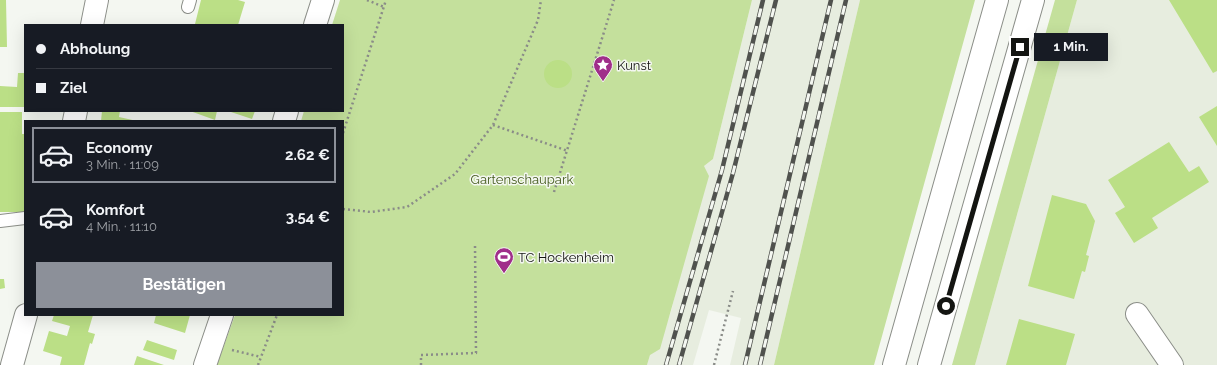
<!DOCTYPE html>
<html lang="de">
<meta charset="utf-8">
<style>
body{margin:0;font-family:Raleway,sans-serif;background:#20242c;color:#f1f3f6;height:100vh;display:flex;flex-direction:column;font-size:15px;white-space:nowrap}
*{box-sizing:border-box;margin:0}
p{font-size:13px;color:#9ea1a6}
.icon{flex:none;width:22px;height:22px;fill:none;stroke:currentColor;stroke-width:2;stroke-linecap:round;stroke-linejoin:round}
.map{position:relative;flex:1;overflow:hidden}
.panel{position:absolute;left:24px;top:120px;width:320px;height:196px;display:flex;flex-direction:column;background:#171b24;border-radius:0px;box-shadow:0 4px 16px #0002}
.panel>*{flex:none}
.guide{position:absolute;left:24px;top:24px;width:320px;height:88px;border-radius:0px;box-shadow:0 4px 16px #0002;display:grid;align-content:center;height:88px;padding:0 12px;background:#171b24}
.end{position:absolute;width:18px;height:18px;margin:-9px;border:5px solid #141512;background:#fff;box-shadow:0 0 0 2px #fff}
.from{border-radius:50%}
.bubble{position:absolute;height:28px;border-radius:0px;background:#171b24;box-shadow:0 4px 16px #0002;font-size:13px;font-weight:700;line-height:28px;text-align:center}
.guide b{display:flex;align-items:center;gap:14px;height:38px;font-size:15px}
.guide b+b{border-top:1px solid #363941}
.guide i{width:10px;height:10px;background:#f1f3f6}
ul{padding:7px 0 0;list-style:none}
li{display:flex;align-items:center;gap:12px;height:56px;margin:0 8px 6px;padding:0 4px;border:2px solid transparent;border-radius:0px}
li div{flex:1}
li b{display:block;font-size:15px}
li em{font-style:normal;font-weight:700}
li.on{border-color:#8c9099}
li>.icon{width:36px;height:36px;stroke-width:1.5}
.button{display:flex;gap:8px;margin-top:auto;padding:8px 12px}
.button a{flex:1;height:46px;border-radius:0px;background:#8c9099;color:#fff;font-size:16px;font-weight:700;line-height:46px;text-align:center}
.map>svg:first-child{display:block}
.built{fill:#e7eddf}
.green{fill:#c4e09c}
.building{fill:#bbdf86}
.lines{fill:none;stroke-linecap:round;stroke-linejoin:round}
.lane-casing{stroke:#8b8e88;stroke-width:14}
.street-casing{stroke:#8b8e88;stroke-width:24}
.highway-casing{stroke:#8b8e88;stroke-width:24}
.path{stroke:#8a8c88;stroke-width:2.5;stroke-dasharray:2 3;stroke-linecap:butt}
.lane{stroke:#fff;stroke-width:12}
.street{stroke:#fff;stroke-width:22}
.highway{stroke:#fff;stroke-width:22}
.rail-casing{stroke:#50524e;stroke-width:4.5}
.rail{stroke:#f4f7f1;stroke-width:3;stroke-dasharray:9;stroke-linecap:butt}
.route{stroke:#141512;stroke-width:5}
.labels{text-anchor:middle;stroke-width:3;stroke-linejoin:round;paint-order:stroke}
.poi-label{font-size:13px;fill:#141512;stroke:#f4f7f1;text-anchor:start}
.park-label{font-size:13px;fill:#445a1c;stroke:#f4f7f1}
</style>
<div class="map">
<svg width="1217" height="365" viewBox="0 0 1217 365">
<rect width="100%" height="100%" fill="#f4f7f1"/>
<!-- built -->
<path class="built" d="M752 0H860L774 365H730L741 318 709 310 693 365H647L650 355 668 320 672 308 704 166 713 159Z
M1077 0H1217V365H975Z"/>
<!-- green -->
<path class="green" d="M340 0H752L713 159 704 166 709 176 660 349 650 355 647 365H217L235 315H343V121H301L304 111H343V25H332Z
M860 0H975L874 365H774Z
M1055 0H1077L975 365H952Z"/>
<!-- building -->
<path class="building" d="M0 0H6L7 47H0Z
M201 0H238L245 2 238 25 195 24Z
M1169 0H1217V71L1213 73Z
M544 74a14 14 0 1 1 28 0a14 14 0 1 1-28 0Z
M18 73H25V107H0V86L17 87Z
M1217 106V146L1199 117Z
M102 111H120L119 117 137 121H101Z
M190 111H217L215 120Z
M228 111H255L252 119Z
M0 112H22V134H25V212H0Z
M1169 142 1189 172 1199 166 1209 182 1152 218 1158 228 1134 243 1115 213 1125 207 1108 180Z
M1052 195 1086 204 1095 221 1086 255 1089 256 1085 272 1082 271 1074 299 1028 286Z
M0 279H4L5 288 0 289Z
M54 315H93L88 332 95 334 92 344 90 343 84 365H60L62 357 43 351 49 331 67 336 70 326 52 321Z
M156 315H190L185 333 154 323Z
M1019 319 1075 334 1066 365H1006Z
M147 340 177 350 174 360 143 350Z
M137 356 164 365H134Z"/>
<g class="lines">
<defs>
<path id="lane" d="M188 7 190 0
M0 221 25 218"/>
<path id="street" d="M92 25 97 0
M315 25 323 0
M74 121 76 111
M284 121 287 111
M1137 314 1172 365
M12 365 26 315
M205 365 222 315"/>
<path id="highway" d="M894 365 997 0
M929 365 1033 0"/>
</defs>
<!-- lane casing -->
<use href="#lane" class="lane-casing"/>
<!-- street casing -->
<use href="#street" class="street-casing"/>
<!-- highway casing -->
<use href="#highway" class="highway-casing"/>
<!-- path -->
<path class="path" d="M367 0 384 7
M493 125 568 151
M343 133 386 0
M554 192 614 0
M343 209 371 212 407 207 455 174 493 125 538 20 541 0
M232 350 261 357
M258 365 277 315
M421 365V355L476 353 475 245
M714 365 733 291"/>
<!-- lane -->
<use href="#lane" class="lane"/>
<!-- street -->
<use href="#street" class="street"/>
<!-- highway -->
<use href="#highway" class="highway"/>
<defs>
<path id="rail" d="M666 365 722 170 763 0
M679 365 733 173 776 0
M745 365 831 0
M760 365 846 0"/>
</defs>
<!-- rail casing -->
<use href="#rail" class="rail-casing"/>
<!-- rail -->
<use href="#rail" class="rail"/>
</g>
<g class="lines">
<!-- route -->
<path class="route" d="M946 306 1020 47"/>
</g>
<!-- icons -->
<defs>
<symbol id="sight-pin" viewBox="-11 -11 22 30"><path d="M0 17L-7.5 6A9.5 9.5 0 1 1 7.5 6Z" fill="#a02e8a" stroke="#f4f7f1"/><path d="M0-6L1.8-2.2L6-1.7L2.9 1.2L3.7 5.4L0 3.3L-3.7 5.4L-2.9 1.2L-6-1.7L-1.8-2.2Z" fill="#fff"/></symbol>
<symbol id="stadium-pin" viewBox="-11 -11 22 30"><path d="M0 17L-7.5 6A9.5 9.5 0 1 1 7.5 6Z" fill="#a02e8a" stroke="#f4f7f1"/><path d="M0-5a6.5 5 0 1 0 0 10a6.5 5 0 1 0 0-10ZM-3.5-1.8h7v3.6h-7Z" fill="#fff"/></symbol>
</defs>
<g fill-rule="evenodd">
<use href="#sight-pin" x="592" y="54" width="22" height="30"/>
<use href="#stadium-pin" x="493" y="246" width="22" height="30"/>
</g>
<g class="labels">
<!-- poi labels -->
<g class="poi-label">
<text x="617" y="70">Kunst</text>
<text x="518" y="262">TC Hockenheim</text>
</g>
<!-- park labels -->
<g class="park-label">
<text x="522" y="184">Gartenschaupark</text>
</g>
</g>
</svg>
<i class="end from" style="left:946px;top:306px"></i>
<i class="end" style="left:1020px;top:47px"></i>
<div class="bubble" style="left:1034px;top:33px;width:74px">1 Min.</div>
<div class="guide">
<b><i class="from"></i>Abholung</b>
<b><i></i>Ziel</b>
</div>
<section class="panel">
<ul>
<li class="on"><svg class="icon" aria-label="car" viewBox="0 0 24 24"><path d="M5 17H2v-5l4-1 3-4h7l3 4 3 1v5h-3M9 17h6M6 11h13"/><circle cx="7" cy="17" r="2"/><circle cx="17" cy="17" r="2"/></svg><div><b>Economy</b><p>3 Min. · 11:09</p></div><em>2.62 €</em></li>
<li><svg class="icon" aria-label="car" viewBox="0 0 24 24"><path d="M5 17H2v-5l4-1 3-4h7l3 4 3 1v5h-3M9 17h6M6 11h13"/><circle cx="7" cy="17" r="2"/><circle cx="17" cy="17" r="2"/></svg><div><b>Komfort</b><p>4 Min. · 11:10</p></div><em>3.54 €</em></li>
</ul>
<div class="button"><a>Bestätigen</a></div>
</section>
</div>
